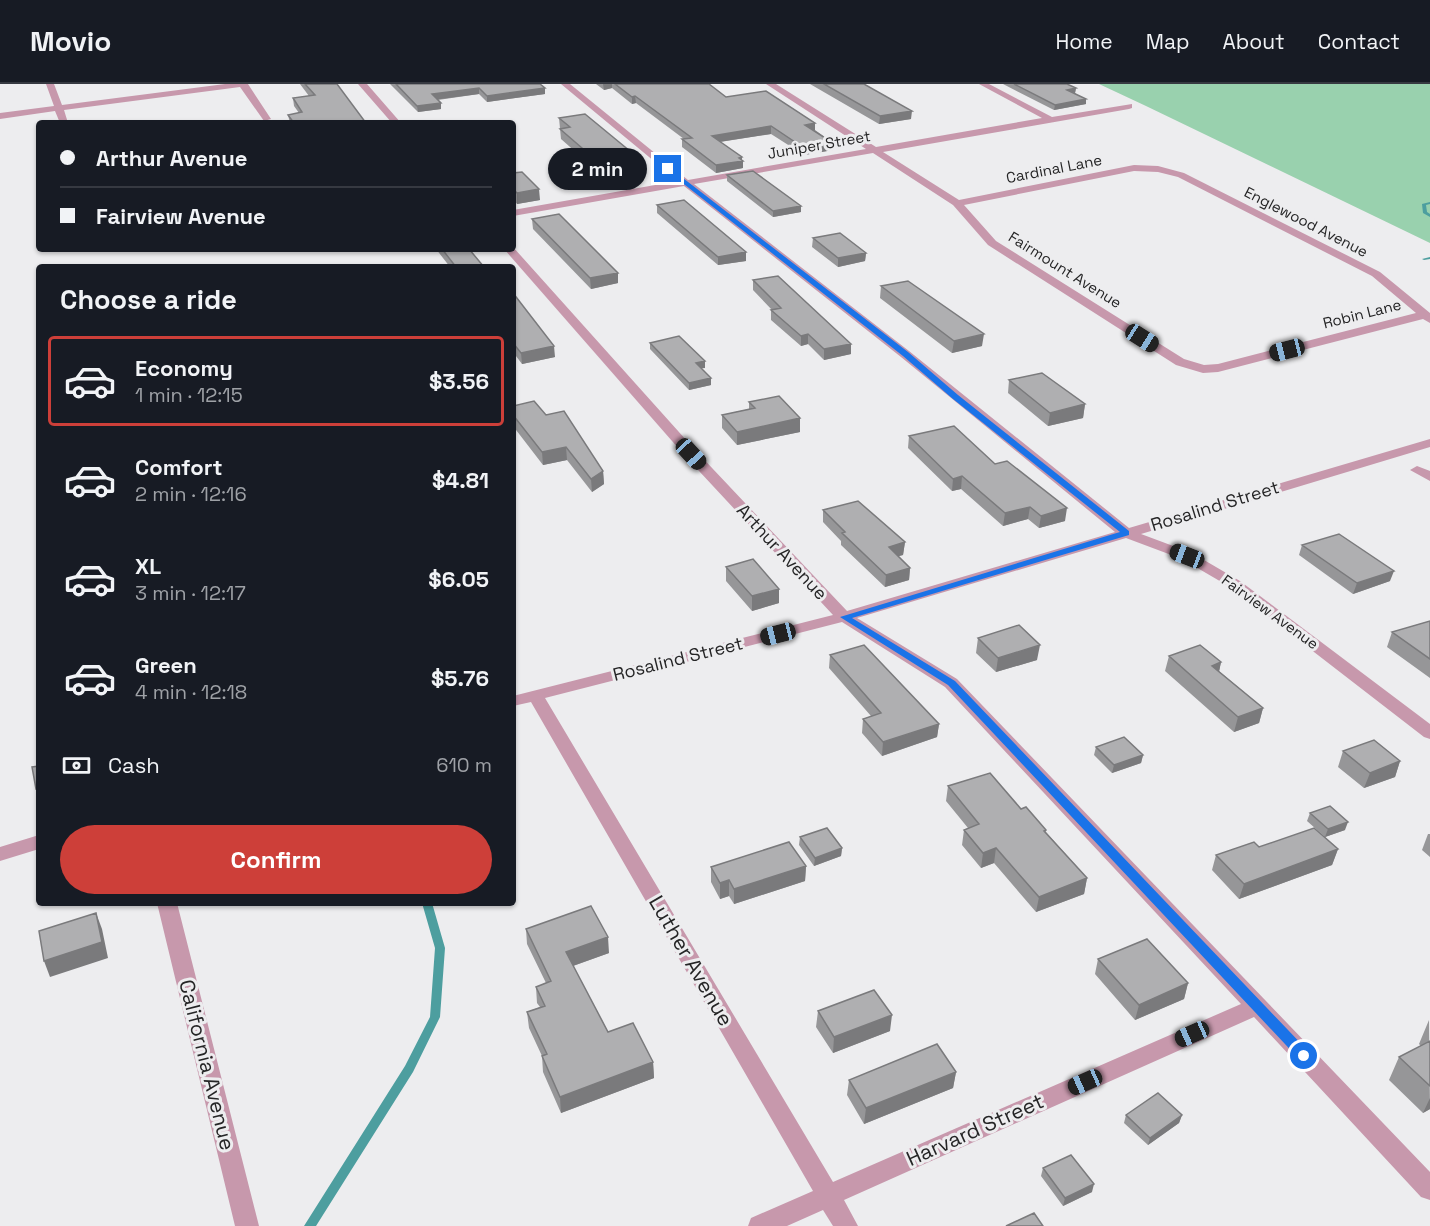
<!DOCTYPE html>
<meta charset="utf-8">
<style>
body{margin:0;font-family:"Space Grotesk",sans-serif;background:#242831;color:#f1f3f6;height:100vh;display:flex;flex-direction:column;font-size:22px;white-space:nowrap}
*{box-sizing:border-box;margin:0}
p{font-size:20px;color:#9ea1a6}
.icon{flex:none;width:33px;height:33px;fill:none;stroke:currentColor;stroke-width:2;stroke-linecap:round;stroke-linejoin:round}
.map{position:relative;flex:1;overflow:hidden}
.side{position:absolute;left:36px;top:180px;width:480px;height:642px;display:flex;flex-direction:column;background:#171b24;border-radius:6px;box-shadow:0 2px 4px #0004}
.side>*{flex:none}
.top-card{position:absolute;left:36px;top:36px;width:480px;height:132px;border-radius:6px;box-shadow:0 2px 4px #0004;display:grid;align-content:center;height:132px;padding:0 24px;background:#171b24}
.end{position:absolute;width:27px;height:27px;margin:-14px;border:8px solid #1a73e8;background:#fff;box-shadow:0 0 0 3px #fff}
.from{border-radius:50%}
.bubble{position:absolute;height:42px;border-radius:21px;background:#171b24;box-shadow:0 2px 4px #0004;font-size:20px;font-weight:700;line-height:42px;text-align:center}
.car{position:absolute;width:18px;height:36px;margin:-18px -9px;border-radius:8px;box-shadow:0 0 4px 2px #0007;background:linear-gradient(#222 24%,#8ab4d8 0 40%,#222 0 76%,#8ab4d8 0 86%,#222 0)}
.top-card b{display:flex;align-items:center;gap:21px;height:57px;font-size:22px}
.top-card b+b{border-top:2px solid #363941}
.top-card i{width:15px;height:15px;background:#f1f3f6}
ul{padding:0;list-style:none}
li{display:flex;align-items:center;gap:18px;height:90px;margin:0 12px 9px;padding:0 12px;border:3px solid transparent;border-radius:6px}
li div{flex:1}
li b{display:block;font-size:22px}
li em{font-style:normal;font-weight:700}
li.current{border-color:#cd3f39}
li>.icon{width:54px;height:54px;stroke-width:1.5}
h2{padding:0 24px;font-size:27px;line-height:72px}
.pay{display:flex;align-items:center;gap:15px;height:66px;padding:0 24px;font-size:22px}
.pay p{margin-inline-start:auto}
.button{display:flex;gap:12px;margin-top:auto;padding:12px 24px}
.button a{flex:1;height:69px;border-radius:36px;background:#cd3f39;color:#fff;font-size:24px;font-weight:700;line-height:69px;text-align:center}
header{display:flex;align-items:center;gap:36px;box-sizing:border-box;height:84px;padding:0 30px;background:#171b24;border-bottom:2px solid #363941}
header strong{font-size:28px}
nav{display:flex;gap:33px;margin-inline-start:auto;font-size:21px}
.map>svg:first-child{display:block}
.green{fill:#99d1ae}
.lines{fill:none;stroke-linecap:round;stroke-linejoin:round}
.stream{fill:#4d9e9f;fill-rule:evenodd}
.minor{fill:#c798ac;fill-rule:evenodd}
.wall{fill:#969698}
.shaded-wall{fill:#7a7a7c}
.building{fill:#afafb1;stroke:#7a7a7c;stroke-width:1.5}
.route{fill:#1a73e8}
.labels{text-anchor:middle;stroke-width:6;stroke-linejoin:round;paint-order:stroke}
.far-street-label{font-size:15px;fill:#252526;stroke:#ededef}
.street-label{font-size:18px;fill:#252526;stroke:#ededef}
.near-street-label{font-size:21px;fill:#252526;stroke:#ededef}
</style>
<header>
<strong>Movio</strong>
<nav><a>Home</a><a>Map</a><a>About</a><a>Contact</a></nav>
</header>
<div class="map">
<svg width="1430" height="1142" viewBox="0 0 1430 1142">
<rect width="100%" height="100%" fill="#ededef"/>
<!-- green -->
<path class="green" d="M1099 0H1430V159L1146 22Z"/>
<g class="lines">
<!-- stream -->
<path class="stream" d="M1430 118V120L1426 121 1427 128 1430 130V133L1423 129 1422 120Z
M1430 173V175L1424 176 1422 175Z
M422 819H432L445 864 440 933 413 988 316 1142H304L405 982 430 933 435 864Z"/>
<!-- minor -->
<path class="minor" d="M46 0H54L62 21 225 0H248L271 35 264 37 240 3 64 26 68 39H60L55 27 0 35V29L54 22Z
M358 0H367L401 39H392Z
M561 0H570L688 96 866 65 766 0H776L876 63 1042 34 979 0H989L1052 33 1132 20V24L1129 25 883 68 959 116 1134 81 1158 82 1184 89 1380 188 1430 229V239L1423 235 1218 288 1203 289 1176 281 988 161 953 121 873 69 694 100 909 267 1129 444 1430 355V363L1141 450 1192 469 1240 497 1430 640V655L1424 653 1230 503 1182 475 1126 454 857 534 957 595 1430 1088V1116L1421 1113 1254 933 844 1116 858 1142H833L823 1126 787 1142H748L751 1134 813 1107 531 618 513 622V612L833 531 686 373 504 165H513V163L696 367 847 527 1115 448 901 273 684 102 513 132V126L678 97ZM1134 87 1158 88 1178 93 1372 192 1416 229 1218 280 1204 281 1184 275 996 157 964 121ZM842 538 945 603 1241 920 833 1098 545 614Z
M1417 382 1430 387V397L1410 386Z
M39 751V765L0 777V763Z
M157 819H177L259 1142H235Z"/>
</g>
<!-- wall -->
<path class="wall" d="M300 0H337L366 39H290L288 31 299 29 294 22 293 14 309 12Z
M390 0H540L545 4V10L487 18 479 10 438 16 441 25 418 28Z
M596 0H709L726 13 815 46 833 59V66L804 71 771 50 720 58 742 73V76L743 77V84L716 89 682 63V55H684L636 19 632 20 612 4 604 6Z
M810 0H864L911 35 879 40Z
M1003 0H1067L1076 4 1075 9 1086 20 1054 26Z
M559 34 642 77V88L604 93 561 55Z
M513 89 540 116 517 120 513 115Z
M727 91 801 128 773 133 727 97Z
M657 121 746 168V177L718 181 657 129Z
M532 135 618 189V199L591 205 533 145Z
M813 154 866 169 865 177 838 183 812 163Z
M436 165H469L484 183H450Z
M753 196 851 260V270L824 276 808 260 801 262 771 236V226H772L753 206Z
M881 202 982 262 952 269 880 214Z
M513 209 555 273 522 280 513 268Z
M650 259 705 284H701L711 301 689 306 650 265Z
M1009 296 1085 320 1083 334 1048 342 1008 309Z
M749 318 800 348 737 361 722 344V331L749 325Z
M513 322 546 331 603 387 604 400 592 408 567 376 543 381 513 342Z
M909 352 995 380 1065 437 1039 444 1028 435 1003 442 961 405 952 407 908 364Z
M823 426 905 458 903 471 898 472 910 484 909 496 885 503 841 461V457L823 438Z
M1302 461 1390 497 1353 510 1299 471Z
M726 483 779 519 752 527 726 497Z
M1430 537V594L1387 563 1392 548Z
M978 554 1037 576 996 588 976 569Z
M830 571 939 640 937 653 882 672 862 649 863 635 871 632 829 584Z
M1169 572 1221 578 1219 587 1263 624 1259 639 1234 648 1165 587Z
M1096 663 1143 671 1141 679 1112 689 1094 671Z
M1343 667 1400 677 1395 693 1364 704 1338 683Z
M948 702 1021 725 1046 746V748L1087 794 1084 810 1036 828 994 779 981 784 962 761 964 746 968 744 946 717Z
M1310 729 1345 746 1325 753 1338 765 1332 781 1239 815 1212 786 1216 771 1324 752 1307 737Z
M1428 750H1430V773L1422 766Z
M800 753 842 764 841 772 814 782 799 761Z
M806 782 805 797 734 820 729 812 720 815 711 798V783Z
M526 845 609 869 573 882 608 948 653 978 654 994 561 1029 543 988 542 972 529 944 527 928 540 923 537 919 536 903 546 899 527 860Z
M1098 875 1188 899 1184 915 1135 936 1095 890Z
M818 927 890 947 833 969 816 943Z
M1429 936 1430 1025 1423 1029 1389 996 1399 973 1421 962 1419 960Z
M956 988 953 1004 864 1040 847 1011 849 996Z
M1126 1031H1182L1179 1039 1148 1061 1124 1039Z
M1043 1084 1092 1108 1063 1122 1041 1092Z"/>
<!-- shaded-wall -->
<path class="shaded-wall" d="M603 0H612V4L604 6Z
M479 4V10L433 16 432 10Z
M545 4V10L487 18V12Z
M1076 4 1075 9 1067 6Z
M635 12 636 19 632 20V13Z
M1086 15V20L1054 26 1055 21Z
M441 19V25L418 28 417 22Z
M912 27 911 35 879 40 880 32Z
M815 39V46L805 48V41Z
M771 42V50L712 59V52Z
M833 59V66L804 71V64Z
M742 73V77H743V84L716 89V81Z
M642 77V88L604 93V83Z
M539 105 540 116 517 120V109Z
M801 122V128L773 133V127Z
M746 168V177L718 181V173Z
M866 169 865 177 838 183V174Z
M618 189V199L591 205 590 194Z
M808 250V260L801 262V252Z
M984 250 982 262 952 269 954 257Z
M851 260V270L824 276V265Z
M554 262 555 273 522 280 521 269Z
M705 277V284L696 285V279Z
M711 294V301L689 306V299Z
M1085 320 1083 334 1048 342 1050 329Z
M800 334V348L737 361V348Z
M566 363 567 376 543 381 542 368Z
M603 387 604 400 592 408 591 395Z
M962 392 961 405 952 407 953 395Z
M1030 423 1028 435 1003 442 1005 429Z
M1067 424 1065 437 1039 444 1041 432Z
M905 458 903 471 888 475 889 463Z
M910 484 909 496 885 503 886 491Z
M1394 487 1390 497 1353 510 1357 499Z
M779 505V519L752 527V512Z
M1040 561 1037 576 996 588 998 574Z
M1221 578 1218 593 1212 582Z
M1263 624 1259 639 1234 648 1238 633Z
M939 640 937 653 882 672 883 658Z
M1143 671 1141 679 1112 689 1114 681Z
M1400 677 1395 693 1364 704 1370 689Z
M1348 738 1345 746 1325 753 1328 745Z
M842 764 841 772 814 782 815 774Z
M996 764 994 779 981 784 983 769Z
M1338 765 1332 781 1239 815 1244 800Z
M806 782 805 797 734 820V805Z
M1087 794 1084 810 1036 828 1039 813Z
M729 796V812L720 815V799Z
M96 829 102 845 108 874 50 893 44 877Z
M608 853 609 869 567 884 566 868Z
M1188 899 1184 915 1135 936 1139 921Z
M892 931 890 947 833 969 834 953Z
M653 978 654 994 561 1029 560 1013Z
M956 988 953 1004 864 1040 866 1024Z
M1430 1014V1025L1423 1029Z
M1182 1031 1179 1039 1148 1061 1150 1054Z
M1094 1100 1092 1108 1063 1122 1065 1114Z"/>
<!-- building -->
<path class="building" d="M305 0H337L366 39H294L288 31 302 28 293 14 315 11Z
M396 0H540L545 4 487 12 479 4 432 10 441 19 417 22Z
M615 0H709L726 13 766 7 815 39 805 41 833 59 804 64 771 42 712 52 742 73 739 74 743 77 716 81 682 55 692 54 635 12 632 13Z
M824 0H864L912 27 880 32Z
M1014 0H1067L1076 4 1067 6 1086 15 1055 21Z
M585 30 642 77 604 83 560 45 570 43 559 34Z
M753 87 801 122 773 127 727 91Z
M522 88 539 105 517 109 513 105V89Z
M684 116 746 168 718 173 657 121Z
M559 130 618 189 590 194 532 135Z
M840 149 866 169 838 174 813 154Z
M442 165H469L484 183H456Z
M778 192 851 260 824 265 808 250 801 252 771 226 781 224 753 196Z
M908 197 984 250 954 257 881 202Z
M513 209 554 262 521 269 513 259Z
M679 252 705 277 696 279 711 294 689 299 650 259Z
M1042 289 1085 320 1050 329 1009 296Z
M779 312 800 334 737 348 722 331 755 324 749 318Z
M534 317 546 331 564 327 603 387 591 395 566 363 542 368 513 331V322Z
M954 342 995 380 1007 377 1067 424 1041 432 1030 423 1005 429 962 392 953 395 909 352Z
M858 417 905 458 889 463 910 484 886 491 842 449 845 448 823 426Z
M1339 450 1394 487 1357 499 1302 461Z
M753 475 779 505 752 512 726 483Z
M1430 537V575L1392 548Z
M1019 541 1040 561 998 574 978 554Z
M864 561 939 640 883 658 863 635 881 629 830 571Z
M1200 561 1221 578 1212 582 1263 624 1238 633 1169 572Z
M1124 653 1143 671 1114 681 1096 663Z
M1374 656 1400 677 1370 689 1343 667Z
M39 682V704L36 705 32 683Z
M990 689 1021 725 1026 723 1046 746 1044 747 1087 794 1039 813 996 764 983 769 964 746 979 740 948 702Z
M1330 722 1348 738 1328 745 1310 729Z
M827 744 842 764 815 774 800 753Z
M1314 744 1338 765 1244 800 1216 771 1254 758 1259 763Z
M789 758 806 782 734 805 729 796 720 799 711 783Z
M591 822 608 853 566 868 608 948 633 939 653 978 560 1013 542 972 547 970 527 928 545 922 536 903 551 897 526 845Z
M96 829 102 858 44 877 39 847Z
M1147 855 1188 899 1139 921 1098 875Z
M874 906 892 931 834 953 818 927Z
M1430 957V1002L1399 973Z
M937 960 956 988 866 1024 849 996Z
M1158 1009 1182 1031 1150 1054 1126 1031Z
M1071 1071 1094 1100 1065 1114 1043 1084Z
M1034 1129 1043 1142H1006Z"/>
<!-- route -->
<path class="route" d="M666 84H670L908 268 958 311 1129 447V451L852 534 955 597 1309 968 1311 972 1309 975H1299L948 601 840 533 1120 448 953 315 903 272 666 86Z"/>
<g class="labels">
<!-- far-street labels -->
<g class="far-street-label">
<text transform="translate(819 61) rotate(-10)" y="5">Juniper Street</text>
<text transform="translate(1054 85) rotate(-11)" y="5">Cardinal Lane</text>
<text transform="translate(1306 138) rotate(27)" y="5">Englewood Avenue</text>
<text transform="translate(1065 186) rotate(32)" y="5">Fairmount Avenue</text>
<text transform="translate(1362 230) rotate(-14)" y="5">Robin Lane</text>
<text transform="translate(1270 528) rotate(36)" y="5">Fairview Avenue</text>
</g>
<!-- street labels -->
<g class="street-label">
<text transform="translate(1215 422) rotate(-17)" y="6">Rosalind Street</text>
<text transform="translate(782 468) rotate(47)" y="6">Arthur Avenue</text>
<text transform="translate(678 575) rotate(-14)" y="6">Rosalind Street</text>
</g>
<!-- near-street labels -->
<g class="near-street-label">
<text transform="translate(691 877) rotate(60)" y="7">Luther Avenue</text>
<text transform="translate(207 981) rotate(76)" y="7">California Avenue</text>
<text transform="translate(975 1046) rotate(-24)" y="7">Harvard Street</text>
</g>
</g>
</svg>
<i class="end from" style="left:1304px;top:972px"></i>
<i class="end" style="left:668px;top:85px"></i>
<div class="bubble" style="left:548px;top:64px;width:99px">2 min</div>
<i class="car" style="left:1142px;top:254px;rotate:122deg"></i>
<i class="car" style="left:1287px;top:266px;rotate:256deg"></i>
<i class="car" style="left:691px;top:370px;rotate:137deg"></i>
<i class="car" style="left:1187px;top:472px;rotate:291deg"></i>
<i class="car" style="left:778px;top:550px;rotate:256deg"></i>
<i class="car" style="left:1192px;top:950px;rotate:246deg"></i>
<i class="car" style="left:1085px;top:998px;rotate:246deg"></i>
<div class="top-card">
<b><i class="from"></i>Arthur Avenue</b>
<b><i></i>Fairview Avenue</b>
</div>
<section class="side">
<h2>Choose a ride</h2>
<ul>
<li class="current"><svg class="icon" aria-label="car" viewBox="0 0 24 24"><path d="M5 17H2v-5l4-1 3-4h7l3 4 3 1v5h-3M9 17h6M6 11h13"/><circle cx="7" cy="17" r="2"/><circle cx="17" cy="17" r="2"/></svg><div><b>Economy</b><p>1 min · 12:15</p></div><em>$3.56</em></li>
<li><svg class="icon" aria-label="car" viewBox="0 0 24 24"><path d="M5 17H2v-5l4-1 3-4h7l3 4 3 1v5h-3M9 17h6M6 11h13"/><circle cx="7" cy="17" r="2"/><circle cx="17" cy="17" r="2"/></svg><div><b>Comfort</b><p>2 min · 12:16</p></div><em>$4.81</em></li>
<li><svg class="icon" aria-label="car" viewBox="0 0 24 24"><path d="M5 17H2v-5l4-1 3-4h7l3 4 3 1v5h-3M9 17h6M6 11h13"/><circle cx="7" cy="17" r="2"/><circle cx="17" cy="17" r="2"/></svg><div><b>XL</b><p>3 min · 12:17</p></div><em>$6.05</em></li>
<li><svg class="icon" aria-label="car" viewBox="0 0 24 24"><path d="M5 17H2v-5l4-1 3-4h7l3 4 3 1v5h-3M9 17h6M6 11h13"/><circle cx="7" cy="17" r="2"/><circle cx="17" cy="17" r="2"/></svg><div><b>Green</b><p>4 min · 12:18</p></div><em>$5.76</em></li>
</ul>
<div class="pay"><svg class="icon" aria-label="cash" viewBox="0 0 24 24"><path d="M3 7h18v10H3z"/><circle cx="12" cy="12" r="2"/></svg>Cash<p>610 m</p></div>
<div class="button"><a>Confirm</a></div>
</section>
</div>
